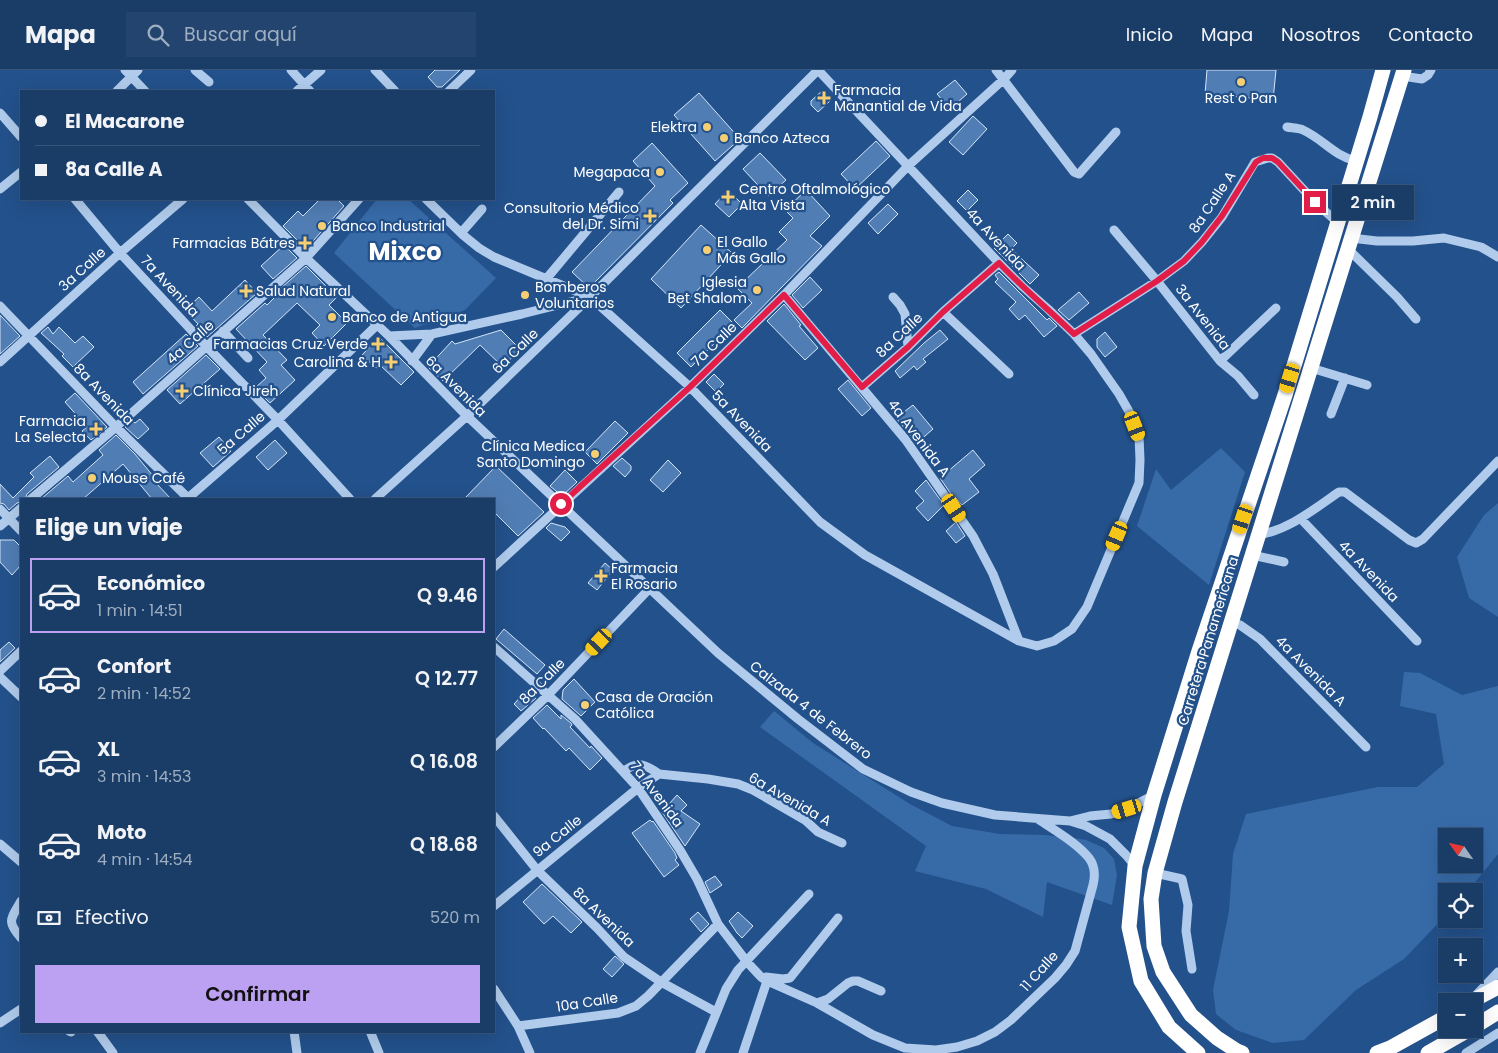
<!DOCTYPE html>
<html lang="es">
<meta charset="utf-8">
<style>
body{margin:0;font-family:Poppins,sans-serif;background:#23446e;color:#f1f3f6;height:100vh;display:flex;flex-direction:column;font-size:19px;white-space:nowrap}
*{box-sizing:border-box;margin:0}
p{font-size:16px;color:#9faec0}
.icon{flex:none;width:28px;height:28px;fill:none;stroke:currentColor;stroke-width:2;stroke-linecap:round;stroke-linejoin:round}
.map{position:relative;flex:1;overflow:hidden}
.sheet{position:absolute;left:20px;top:428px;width:475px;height:535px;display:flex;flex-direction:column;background:#1a3d68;border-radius:0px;box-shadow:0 5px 20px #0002,0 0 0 1px #38567c}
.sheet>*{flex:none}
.hud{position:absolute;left:20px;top:20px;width:475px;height:110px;border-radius:0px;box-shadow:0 5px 20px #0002,0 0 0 1px #38567c;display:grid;align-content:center;height:110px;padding:0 15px;background:#1a3d68}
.needle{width:32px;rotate:304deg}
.controls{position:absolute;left:1438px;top:758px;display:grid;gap:10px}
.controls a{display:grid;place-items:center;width:45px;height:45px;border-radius:0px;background:#1a3d68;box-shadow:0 5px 20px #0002,0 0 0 1px #38567c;font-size:25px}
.end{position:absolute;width:22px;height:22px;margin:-11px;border:6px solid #e11d48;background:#fff;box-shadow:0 0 0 2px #fff}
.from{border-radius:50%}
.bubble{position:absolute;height:35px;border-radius:0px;background:#1a3d68;box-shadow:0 5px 20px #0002,0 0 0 1px #38567c;font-size:16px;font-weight:600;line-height:35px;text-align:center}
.car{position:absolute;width:15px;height:30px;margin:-15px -8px;border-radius:6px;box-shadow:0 0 4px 1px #0007;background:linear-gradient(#f5c518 24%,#345 0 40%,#f5c518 0 76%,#345 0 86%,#f5c518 0)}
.hud b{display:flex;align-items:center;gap:18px;height:48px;font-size:19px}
.hud b+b{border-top:1px solid #38567c}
.hud i{width:12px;height:12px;background:#f1f3f6}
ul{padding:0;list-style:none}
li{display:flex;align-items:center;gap:15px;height:75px;margin:0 10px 8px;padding:0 5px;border:2px solid transparent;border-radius:0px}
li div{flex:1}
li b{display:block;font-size:19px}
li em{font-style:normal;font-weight:600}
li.current{border-color:#bca0f2}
li>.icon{width:45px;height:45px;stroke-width:1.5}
h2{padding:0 15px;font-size:22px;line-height:60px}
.pay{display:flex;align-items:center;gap:12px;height:55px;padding:0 15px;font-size:19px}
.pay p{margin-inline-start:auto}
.cta{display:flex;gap:10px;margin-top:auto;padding:10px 15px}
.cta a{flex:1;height:58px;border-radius:0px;background:#bca0f2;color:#111;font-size:20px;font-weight:600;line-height:58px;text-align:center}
header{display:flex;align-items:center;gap:30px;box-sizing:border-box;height:70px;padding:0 25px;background:#1a3d68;border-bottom:1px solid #38567c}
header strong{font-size:24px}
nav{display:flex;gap:28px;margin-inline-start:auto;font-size:18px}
.search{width:350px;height:45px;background:#23446e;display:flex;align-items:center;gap:12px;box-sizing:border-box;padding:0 18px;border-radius:0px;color:#9faec0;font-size:19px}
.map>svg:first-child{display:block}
.green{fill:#376ba8;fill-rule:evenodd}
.building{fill:#507db4;stroke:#d5e5f8}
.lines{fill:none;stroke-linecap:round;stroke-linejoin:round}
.minor{stroke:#b0cbeb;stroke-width:9}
.highway{stroke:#fff;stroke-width:15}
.route{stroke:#e11d48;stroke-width:6}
.poi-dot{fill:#f6cf73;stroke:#23518b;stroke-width:2}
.labels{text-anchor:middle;stroke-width:4.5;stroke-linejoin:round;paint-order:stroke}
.poi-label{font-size:14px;fill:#fff;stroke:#23518b;text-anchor:start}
.street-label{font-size:14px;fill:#fff;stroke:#23518b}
.town-label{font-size:24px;font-weight:bold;fill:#fff;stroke:#23518b}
</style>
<header>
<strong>Mapa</strong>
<div class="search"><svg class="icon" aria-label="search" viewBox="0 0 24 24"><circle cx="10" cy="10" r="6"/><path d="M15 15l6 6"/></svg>Buscar aquí</div>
<nav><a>Inicio</a><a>Mapa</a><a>Nosotros</a><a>Contacto</a></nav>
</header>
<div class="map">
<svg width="1498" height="983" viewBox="0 0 1498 983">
<rect width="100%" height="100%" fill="#23518b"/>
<!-- green -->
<path class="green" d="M377 129H408L496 208 465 240 415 258 334 183Z
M1221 378 1245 402 1209 515 1137 456 1156 399 1171 420Z
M1498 433V547L1469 528 1457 487 1484 445Z
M1404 602 1420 603 1462 625 1498 616V784L1468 821H1446V845L1404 889 1356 920 1304 970 1273 973 1236 960 1216 944 1213 920 1229 841 1233 784 1246 744 1378 717H1417L1444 694 1436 644 1400 636ZM1474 766V794H1446V766Z
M774 641 813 673 910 734 952 756 1000 764 1044 765 1074 768 1086 770 1104 778 1114 789 1117 805 1112 835 1047 812 1043 847 986 819 915 801 926 776 760 657Z"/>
<!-- building -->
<path class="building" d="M435 0H460L442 17H437L428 7Z
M1207 0H1276L1273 30 1205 24Z
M955 10 967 24 950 39 937 24Z
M823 20 831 30 818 42 811 35V31Z
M699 23 740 69 715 91 674 45Z
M973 46 987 59 963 85 949 72Z
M876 71 890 86 855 119 841 104Z
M652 73 688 113 670 130 673 133 589 218 572 202 655 116 633 91Z
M760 83 786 110 768 126 743 99Z
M728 120 742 134 729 147 715 134Z
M806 120 830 146 810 166 822 176 742 258 734 250 752 233 737 218 787 170 779 162 793 148 785 140Z
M968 120 978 130 967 141 957 131Z
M320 129H337L344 136 306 179 283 156 298 141 303 146Z
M888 134 898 144 878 164 868 153Z
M701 155 732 183 681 238 651 209Z
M1008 164 1017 173 1011 179 1039 205 1030 214 994 178Z
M284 175 297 188 273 209 261 196Z
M306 196 337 227 329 235 347 253 324 276 312 263 320 255 297 233 263 265 287 290 281 295 295 310 270 333 255 318 266 308 259 300 267 292 236 259 265 233 267 235 282 220 281 218Z
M999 202 1047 250 1049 248 1057 256 1044 267 1025 245 1019 250 1009 239 1016 232 995 212 998 209 995 205Z
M810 207 822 220 803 238 792 225Z
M245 210 257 223 207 267 196 256 198 254 185 240 199 227 212 241Z
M1079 222 1089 233 1069 250 1058 240Z
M784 234 801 255 799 256 818 278 805 290 767 251Z
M720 240 734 254 691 297 677 283Z
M0 245 20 266 0 284Z
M48 257 53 264 59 257 75 273 83 266 94 277 73 297 62 286 64 284 41 263Z
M501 260 520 279 503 297 480 275 443 311 428 297 452 271 455 274Z
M940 260 948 269 923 289 926 292 917 300 914 296 900 308 895 301 924 273Z
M1105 262 1117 277 1105 287 1097 277V269Z
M186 264 198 276 143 324 133 312Z
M379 267 414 302 401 315 380 295 376 298 362 285Z
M206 285 220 299 180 334 167 320Z
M714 304 724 314 716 322 706 312Z
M848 310 871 338 862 346 838 319Z
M75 323 107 357 91 370 82 361 87 357 65 332Z
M913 335 933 359 917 373 896 348Z
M140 349 149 359 138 369 125 357 132 351 135 353Z
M615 351 628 363 597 394 585 382Z
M116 365 135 384 158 412 156 413 171 429H152L123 394 83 429H41L68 406 73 412 103 385 99 380Z
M219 367 231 381 213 397 200 383Z
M275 370 287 383 268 400 256 387Z
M973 380 985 395 969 409 979 422 962 435 954 426 953 427 940 408Z
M50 386 59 397 27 424 25 429H21V432L17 433 9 440 4 434 0 433V414L13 428 34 407 30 403Z
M622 388 631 396V400L625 407 613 396Z
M668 390 681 403 663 422 650 410Z
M496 396 544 442 518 466 494 442V429H464Z
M565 400 577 412 562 426 550 416Z
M926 410 944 435 928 451 916 438 924 431 915 421Z
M956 452 965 466 956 473 946 461Z
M551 453 565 457 570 462 561 471 546 458Z
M0 470H14L21 477V495L12 505 0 492Z
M605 493 613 500 597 520 588 513Z
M504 559 545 595 537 604 496 569Z
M9 572 15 578 0 592V580Z
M574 609 595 632 581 646 562 629 563 620Z
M527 620 536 628 521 641 514 634Z
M547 635 561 649V645L571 653 572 655 570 657 590 678 591 676 602 688 590 700 569 678 566 681 544 658 543 659 533 648Z
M677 725 687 735 681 741 700 754 685 776 662 742Z
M650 750 652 752 653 751 675 783 677 788 675 790 679 795 664 807 632 763Z
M715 806 722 815 710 823 705 812Z
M542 814 582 852 571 863 553 846 544 854 523 832Z
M698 842 709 854 701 862 690 849Z
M738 842 753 856 742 868 737 863 729 851Z
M615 886 624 894 612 907 603 899Z"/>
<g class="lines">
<!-- minor -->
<path class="minor" d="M125 0 145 21
M195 0 209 12
M291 0 310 21
M375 0 395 21
M996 0 1074 102 1079 104 1116 62
M1402 6 1422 9 1428 5 1431 0
M117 21 138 0
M297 21 321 0
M449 21 471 0
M0 43 21 67
M1287 57C1292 58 1299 58 1303 60 1323 69 1334 86 1356 91
M0 119 21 102
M75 129 120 183 206 276 278 350 350 429
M248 129 306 188 389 266 467 346 718 583 798 649 863 699 911 722 942 733 995 745 1070 751 1086 756 1110 769 1126 785 1135 796
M426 129 463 165 479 178 494 187 590 227 690 317 820 452 865 485 1019 571 1037 576 1054 571 1072 559 1087 537 1139 413 1140 390 1139 366 1131 345 1119 324 1091 284 1074 264 1048 239 1022 216 999 193 818 0
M1114 160 1157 211 1220 291 1238 306 1254 325
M461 163 482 139
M1351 168 1377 171H1413L1444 168 1481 177 1498 187
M1348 179 1397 227 1416 249
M547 208 619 122
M784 225 905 369 973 466 993 504 1019 571
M893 227 900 235 905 244 908 277
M0 236 116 357 189 429
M943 242 1009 304
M223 261 248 288
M1074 264 1157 211 1184 191 1202 172 1222 147 1255 92 1268 88H1272L1278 92 1315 132 1337 152
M389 266 432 264 522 244 590 227
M412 291 432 264
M1220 291 1276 238
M0 292 120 183 183 129
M1311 298 1367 315
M862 317 908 277 943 242 999 193
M1331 344 1345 308
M31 429 116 357 306 188 359 129
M187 429 278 350 377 255
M375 429 467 346 590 227 818 0
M0 439 21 461
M1301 449 1417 571
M0 456 21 438
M1258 465C1289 460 1314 439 1339 422H1345L1409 470 1416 473 1423 469 1498 391
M1252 485 1284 492
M494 497 690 317 784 225 908 96 1004 9 1012 0
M1231 552 1240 555 1260 569 1366 677
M494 577 575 649 638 718 680 780 697 809 718 854 747 892 761 907 767 911 817 933 873 965 905 978 936 980 957 977 977 971 995 962 1011 950 1055 908 1066 895 1075 881 1093 815C1095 807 1095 796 1089 788 1077 773 1054 760 1038 749
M0 601 21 581
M0 607 21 627
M494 677 548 625 650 518
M624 701C638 691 645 694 659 704
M494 746 537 800 597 858 624 887 661 912 716 942
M1070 751 1090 746 1111 744 1127 739 1154 725
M0 774 21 792
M1155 803 1182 809 1188 835 1186 861 1192 899
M21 831C11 849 6 851 21 868
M494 836 638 718 659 704 708 709 738 714 753 720 805 750 818 762 842 773
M766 907 783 909 790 908 838 848
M494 919 518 956 530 983
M1477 924 1498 902
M817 933 828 929 848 913 853 911H858L881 921
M0 953 21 939
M518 956 618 943 636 936 648 926 718 854
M69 961 71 962
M97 961 113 983
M294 961 297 983
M370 961 379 983
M700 983 726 919 738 900 809 824
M743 983 767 911
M1466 983 1498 963"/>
<!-- highway -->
<path class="highway" d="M1472 931 1498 917
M1474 957 1498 942
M1198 983 1169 957 1141 911 1129 857 1135 796 1154 725 1199 581 1285 325 1370 47 1383 0
M1242 983 1237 981 1217 968 1191 945 1163 902 1154 876 1151 829 1155 803 1175 732 1404 0
M1377 983 1390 978 1446 947
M1428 983 1470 959"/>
</g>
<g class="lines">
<!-- route -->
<path class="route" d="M561 434 690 317 784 225 862 317 908 277 943 242 999 193C1023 218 1049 240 1074 264L1157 211 1184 191 1202 172 1222 146 1256 92 1263 88H1272L1278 92 1315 132"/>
</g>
<!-- markers -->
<g class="poi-dot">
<circle cx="1241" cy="12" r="5"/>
<path d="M821.5 20.5h5v5h5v5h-5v5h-5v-5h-5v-5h5z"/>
<circle cx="707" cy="57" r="5"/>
<circle cx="724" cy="68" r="5"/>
<circle cx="660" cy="102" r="5"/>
<path d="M725.5 119.5h5v5h5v5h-5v5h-5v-5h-5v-5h5z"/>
<path d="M647.5 138.5h5v5h5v5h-5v5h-5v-5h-5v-5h5z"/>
<circle cx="322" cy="156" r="5"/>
<path d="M302.5 165.5h5v5h5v5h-5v5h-5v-5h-5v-5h5z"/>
<circle cx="707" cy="180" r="5"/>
<circle cx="757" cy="220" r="5"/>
<path d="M243.5 213.5h5v5h5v5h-5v5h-5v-5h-5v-5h5z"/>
<circle cx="525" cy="225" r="5"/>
<circle cx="332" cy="247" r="5"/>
<path d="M375.5 266.5h5v5h5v5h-5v5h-5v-5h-5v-5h5z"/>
<path d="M388.5 284.5h5v5h5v5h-5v5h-5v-5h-5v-5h5z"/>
<path d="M179.5 313.5h5v5h5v5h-5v5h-5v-5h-5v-5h5z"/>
<path d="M93.5 351.5h5v5h5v5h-5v5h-5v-5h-5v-5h5z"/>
<circle cx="595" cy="384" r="5"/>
<circle cx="92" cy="408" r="5"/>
<path d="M598.5 498.5h5v5h5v5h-5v5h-5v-5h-5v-5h5z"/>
<circle cx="585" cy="635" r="5"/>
</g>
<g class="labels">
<!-- poi labels -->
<g class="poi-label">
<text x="834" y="25">Farmacia<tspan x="834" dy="16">Manantial de Vida</tspan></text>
<text x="1241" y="33" text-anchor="middle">Rest o Pan</text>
<text x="697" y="62" text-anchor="end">Elektra</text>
<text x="734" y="73">Banco Azteca</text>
<text x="650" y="107" text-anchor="end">Megapaca</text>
<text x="739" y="124">Centro Oftalmológico<tspan x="739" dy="16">Alta Vista</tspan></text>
<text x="639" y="143" text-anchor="end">Consultorio Médico<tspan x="639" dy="16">del Dr. Simi</tspan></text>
<text x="332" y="161">Banco Industrial</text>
<text x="717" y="177">El Gallo<tspan x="717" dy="16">Más Gallo</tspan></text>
<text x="295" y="178" text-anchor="end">Farmacias Bátres</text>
<text x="747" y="217" text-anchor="end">Iglesia<tspan x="747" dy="16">Bet Shalom</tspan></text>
<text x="535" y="222">Bomberos<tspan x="535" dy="16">Voluntarios</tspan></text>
<text x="256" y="226">Salud Natural</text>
<text x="342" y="252">Banco de Antigua</text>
<text x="368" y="279" text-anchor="end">Farmacias Cruz Verde</text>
<text x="381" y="297" text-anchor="end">Carolina &amp; H</text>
<text x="193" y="326">Clínica Jireh</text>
<text x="86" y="356" text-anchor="end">Farmacia<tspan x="86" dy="16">La Selecta</tspan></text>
<text x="585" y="381" text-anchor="end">Clínica Medica<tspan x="585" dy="16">Santo Domingo</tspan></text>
<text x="102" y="413">Mouse Café</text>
<text x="611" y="503">Farmacia<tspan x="611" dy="16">El Rosario</tspan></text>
<text x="595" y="632">Casa de Oración<tspan x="595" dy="16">Católica</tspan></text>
</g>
<!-- street labels -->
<g class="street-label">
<text transform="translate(1212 132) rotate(-56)" y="5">8a Calle A</text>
<text transform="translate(996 169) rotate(47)" y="5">4a Avenida</text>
<text transform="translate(82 199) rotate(-42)" y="5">3a Calle</text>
<text transform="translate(170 216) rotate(47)" y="5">7a Avenida</text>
<text transform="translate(1203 247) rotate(52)" y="5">3a Avenida</text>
<text transform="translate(899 265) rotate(-43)" y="5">8a Calle</text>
<text transform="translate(190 272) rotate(-42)" y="5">4a Calle</text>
<text transform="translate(714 274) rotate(-44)" y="5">7a Calle</text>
<text transform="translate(515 281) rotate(-44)" y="5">6a Calle</text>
<text transform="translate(456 316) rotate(45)" y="5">6a Avenida</text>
<text transform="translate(104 324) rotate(46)" y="5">8a Avenida</text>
<text transform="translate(742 351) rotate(46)" y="5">5a Avenida</text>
<text transform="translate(241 363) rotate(-41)" y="5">5a Calle</text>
<text transform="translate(919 368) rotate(53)" y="5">4a Avenida A</text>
<text transform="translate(1369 501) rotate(46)" y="5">4a Avenida</text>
<text transform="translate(1208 571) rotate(-73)" y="5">Carretera Panamericana</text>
<text transform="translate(1311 601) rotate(45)" y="5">4a Avenida A</text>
<text transform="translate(542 611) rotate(-45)" y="5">8a Calle</text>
<text transform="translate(811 640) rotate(38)" y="5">Calzada 4 de Febrero</text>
<text transform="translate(657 724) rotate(53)" y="5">7a Avenida</text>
<text transform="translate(790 729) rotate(30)" y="5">6a Avenida A</text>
<text transform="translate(557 766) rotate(-39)" y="5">9a Calle</text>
<text transform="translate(604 847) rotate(44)" y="5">8a Avenida</text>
<text transform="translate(1039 901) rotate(-48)" y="5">11 Calle</text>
<text transform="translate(587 932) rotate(-9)" y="5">10a Calle</text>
</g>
<!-- town labels -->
<g class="town-label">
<text x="405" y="190">Mixco</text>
</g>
</g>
</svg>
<div class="controls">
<a><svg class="needle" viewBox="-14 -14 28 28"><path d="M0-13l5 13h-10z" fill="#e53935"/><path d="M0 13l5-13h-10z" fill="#9faec0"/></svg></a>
<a><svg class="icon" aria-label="locate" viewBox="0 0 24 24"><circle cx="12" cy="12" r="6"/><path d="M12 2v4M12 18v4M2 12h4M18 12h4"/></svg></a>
<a>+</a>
<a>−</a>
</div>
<i class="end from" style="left:561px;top:434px"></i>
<i class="end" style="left:1315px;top:132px"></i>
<div class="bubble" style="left:1332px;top:115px;width:82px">2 min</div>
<i class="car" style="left:1290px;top:308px;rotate:197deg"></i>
<i class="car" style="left:1135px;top:356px;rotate:159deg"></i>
<i class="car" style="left:954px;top:438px;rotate:146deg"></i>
<i class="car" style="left:1243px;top:449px;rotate:198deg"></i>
<i class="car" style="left:1117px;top:466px;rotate:203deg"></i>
<i class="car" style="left:599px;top:572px;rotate:223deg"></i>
<i class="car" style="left:1127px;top:739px;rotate:253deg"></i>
<div class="hud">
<b><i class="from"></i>El Macarone</b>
<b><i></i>8a Calle A</b>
</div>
<section class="sheet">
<h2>Elige un viaje</h2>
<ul>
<li class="current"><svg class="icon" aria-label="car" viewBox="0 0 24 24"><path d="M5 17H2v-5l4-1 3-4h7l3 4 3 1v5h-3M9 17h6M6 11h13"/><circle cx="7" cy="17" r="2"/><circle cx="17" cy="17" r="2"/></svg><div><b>Económico</b><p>1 min · 14:51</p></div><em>Q 9.46</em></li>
<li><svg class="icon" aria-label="car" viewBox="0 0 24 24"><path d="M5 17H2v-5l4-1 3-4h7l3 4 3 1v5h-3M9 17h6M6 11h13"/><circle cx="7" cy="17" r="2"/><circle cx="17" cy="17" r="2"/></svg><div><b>Confort</b><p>2 min · 14:52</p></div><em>Q 12.77</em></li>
<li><svg class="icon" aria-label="car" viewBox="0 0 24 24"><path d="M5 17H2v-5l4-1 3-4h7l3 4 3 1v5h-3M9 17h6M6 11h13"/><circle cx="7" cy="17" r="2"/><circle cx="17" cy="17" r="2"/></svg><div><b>XL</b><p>3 min · 14:53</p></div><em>Q 16.08</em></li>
<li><svg class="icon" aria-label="car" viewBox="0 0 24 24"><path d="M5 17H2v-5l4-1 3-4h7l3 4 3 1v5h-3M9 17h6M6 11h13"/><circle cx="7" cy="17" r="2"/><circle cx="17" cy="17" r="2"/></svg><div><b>Moto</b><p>4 min · 14:54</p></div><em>Q 18.68</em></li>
</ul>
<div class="pay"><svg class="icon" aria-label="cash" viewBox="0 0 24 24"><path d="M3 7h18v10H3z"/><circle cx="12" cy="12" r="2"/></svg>Efectivo<p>520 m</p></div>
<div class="cta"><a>Confirmar</a></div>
</section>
</div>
